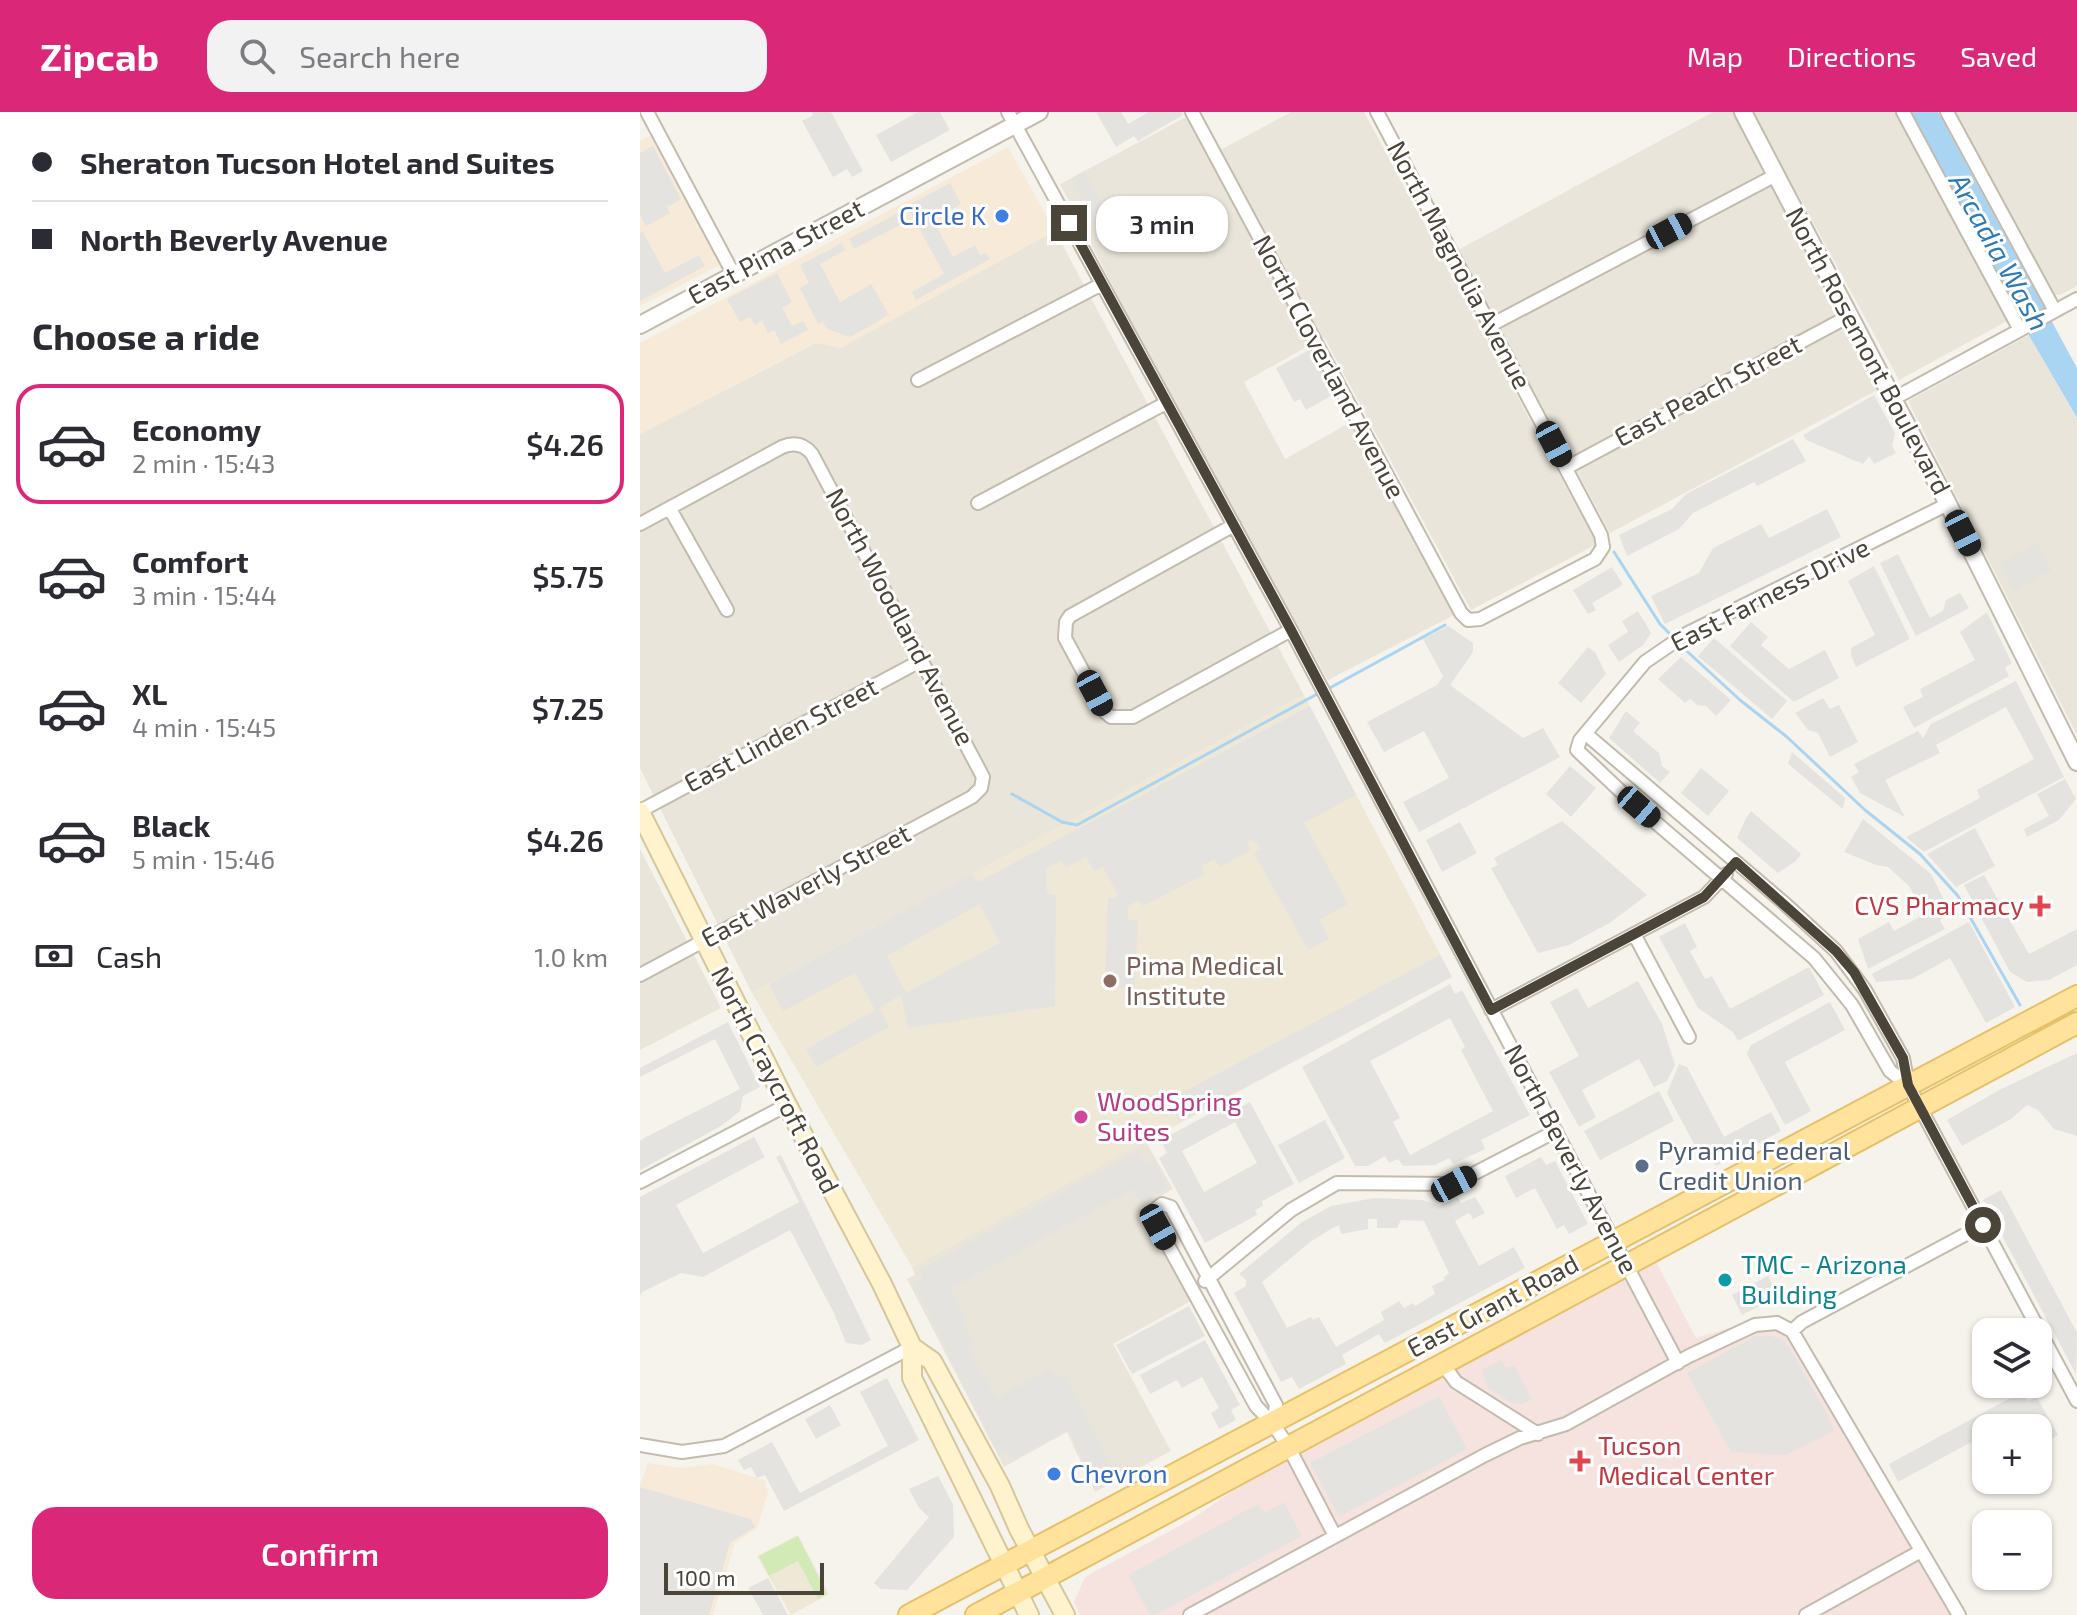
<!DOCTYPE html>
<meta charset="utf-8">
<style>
body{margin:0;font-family:"Exo 2",sans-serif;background:#f2f2f3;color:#2b2b33;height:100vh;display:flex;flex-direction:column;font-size:30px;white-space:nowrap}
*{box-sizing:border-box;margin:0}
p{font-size:26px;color:#7c7c81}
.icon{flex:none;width:44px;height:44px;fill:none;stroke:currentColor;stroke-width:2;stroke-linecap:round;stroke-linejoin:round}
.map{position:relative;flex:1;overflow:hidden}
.details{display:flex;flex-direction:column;background:#fff;width:640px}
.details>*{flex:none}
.top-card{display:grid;align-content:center;height:176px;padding:0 32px;background:#fff}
.controls{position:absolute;left:1332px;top:1206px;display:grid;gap:16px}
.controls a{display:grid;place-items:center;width:80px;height:80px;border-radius:16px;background:#fff;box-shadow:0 2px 6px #0004;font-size:40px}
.scale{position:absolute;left:24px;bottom:20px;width:160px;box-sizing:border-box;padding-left:8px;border:4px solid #4b4439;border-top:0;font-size:22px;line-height:28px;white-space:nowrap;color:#4b4439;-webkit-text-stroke:6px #fff;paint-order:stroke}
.end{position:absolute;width:36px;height:36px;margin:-18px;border:10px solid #4b4439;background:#fff;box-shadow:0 0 0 4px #fff}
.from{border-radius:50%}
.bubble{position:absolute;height:56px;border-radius:24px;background:#fff;box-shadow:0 2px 6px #0004;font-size:26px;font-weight:600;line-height:56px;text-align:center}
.car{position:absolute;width:24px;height:48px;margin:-24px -12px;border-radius:10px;box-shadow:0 0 6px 2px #0007;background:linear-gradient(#222 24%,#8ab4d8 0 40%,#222 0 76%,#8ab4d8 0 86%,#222 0)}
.top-card b{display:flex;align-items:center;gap:28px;height:76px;font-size:30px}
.top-card b+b{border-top:2px solid #e1e1e2}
.top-card i{width:20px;height:20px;background:#2b2b33}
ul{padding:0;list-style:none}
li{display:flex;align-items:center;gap:24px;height:120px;margin:0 16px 12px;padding:0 16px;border:4px solid transparent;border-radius:24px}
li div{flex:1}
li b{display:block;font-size:30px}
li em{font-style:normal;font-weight:600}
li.selected{border-color:#db2777}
li>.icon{width:72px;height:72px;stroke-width:1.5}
h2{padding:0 32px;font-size:36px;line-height:96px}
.pay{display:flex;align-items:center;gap:20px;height:88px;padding:0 32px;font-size:30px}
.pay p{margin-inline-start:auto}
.action{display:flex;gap:16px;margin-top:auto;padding:16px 32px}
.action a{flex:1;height:92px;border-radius:24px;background:#db2777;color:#fff;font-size:32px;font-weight:600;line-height:92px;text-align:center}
header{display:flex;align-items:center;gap:48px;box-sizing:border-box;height:112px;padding:0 40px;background:#db2777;color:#fff}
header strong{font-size:38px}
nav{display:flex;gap:44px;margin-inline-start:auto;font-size:28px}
.search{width:560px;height:72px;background:#f2f2f3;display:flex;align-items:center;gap:20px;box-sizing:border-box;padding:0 28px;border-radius:24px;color:#7c7c81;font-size:30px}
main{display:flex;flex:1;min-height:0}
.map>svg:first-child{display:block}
.residential{fill:#eae5da}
.commercial{fill:#f7ead8}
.education{fill:#efe8d6}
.medical{fill:#f6e3e0}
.green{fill:#d2eab5}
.parking{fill:#e5e3e0;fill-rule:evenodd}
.water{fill:#a9d4f2}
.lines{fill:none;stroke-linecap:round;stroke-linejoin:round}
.stream{stroke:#a9d4f2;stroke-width:3}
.minor-casing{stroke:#c2bbae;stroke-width:16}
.tertiary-casing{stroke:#c2bbae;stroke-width:20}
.secondary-casing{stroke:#d6c79b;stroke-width:22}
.primary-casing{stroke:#e6c16a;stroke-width:24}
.minor{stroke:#fff;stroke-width:12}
.tertiary{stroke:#fff;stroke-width:16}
.secondary{stroke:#fff3cd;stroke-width:18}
.primary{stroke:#ffe39c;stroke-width:20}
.route{stroke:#4b4439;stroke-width:10}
.shop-dot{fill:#3f7fe0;stroke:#fff;stroke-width:3}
.health-dot{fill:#e0444e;stroke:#fff;stroke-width:3}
.education-dot{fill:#8d6e63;stroke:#fff;stroke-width:3}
.hotel-dot{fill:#d1479c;stroke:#fff;stroke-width:3}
.service-dot{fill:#5c6f8a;stroke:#fff;stroke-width:3}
.culture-dot{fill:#0f9aa8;stroke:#fff;stroke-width:3}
.labels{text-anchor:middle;stroke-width:6;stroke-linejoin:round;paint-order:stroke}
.shop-label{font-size:26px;fill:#366cbe;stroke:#fff;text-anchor:end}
.street-label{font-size:26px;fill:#4b4439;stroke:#fff}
.health-label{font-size:26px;fill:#be3a42;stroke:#fff;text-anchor:end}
.education-label{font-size:26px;fill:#785e54;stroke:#fff;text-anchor:start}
.hotel-label{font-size:26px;fill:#b23c85;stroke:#fff;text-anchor:start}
.service-label{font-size:26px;fill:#4e5e75;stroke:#fff;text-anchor:start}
.culture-label{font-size:26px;fill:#0d838f;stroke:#fff;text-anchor:start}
.water-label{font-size:28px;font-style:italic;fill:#2e7ab2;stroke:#fff}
</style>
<header>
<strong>Zipcab</strong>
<div class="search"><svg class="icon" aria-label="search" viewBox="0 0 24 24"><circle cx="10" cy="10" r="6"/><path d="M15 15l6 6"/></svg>Search here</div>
<nav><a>Map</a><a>Directions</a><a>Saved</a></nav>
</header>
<main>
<section class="details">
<div class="top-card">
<b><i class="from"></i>Sheraton Tucson Hotel and Suites</b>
<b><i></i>North Beverly Avenue</b>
</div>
<h2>Choose a ride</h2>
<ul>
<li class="selected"><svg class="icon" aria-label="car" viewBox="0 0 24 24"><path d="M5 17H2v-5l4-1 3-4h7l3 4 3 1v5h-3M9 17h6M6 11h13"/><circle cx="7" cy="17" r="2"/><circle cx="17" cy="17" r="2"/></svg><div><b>Economy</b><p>2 min · 15:43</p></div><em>$4.26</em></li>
<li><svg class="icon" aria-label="car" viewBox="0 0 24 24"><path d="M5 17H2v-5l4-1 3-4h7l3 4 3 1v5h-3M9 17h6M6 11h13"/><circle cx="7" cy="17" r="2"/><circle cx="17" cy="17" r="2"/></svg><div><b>Comfort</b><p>3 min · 15:44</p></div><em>$5.75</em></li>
<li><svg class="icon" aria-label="car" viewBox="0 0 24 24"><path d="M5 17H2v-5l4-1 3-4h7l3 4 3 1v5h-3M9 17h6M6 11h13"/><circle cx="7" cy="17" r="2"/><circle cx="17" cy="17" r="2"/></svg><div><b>XL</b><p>4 min · 15:45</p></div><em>$7.25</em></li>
<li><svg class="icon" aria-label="car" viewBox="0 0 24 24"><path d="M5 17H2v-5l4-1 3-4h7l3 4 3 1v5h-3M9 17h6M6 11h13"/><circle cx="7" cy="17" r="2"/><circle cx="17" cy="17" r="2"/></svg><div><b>Black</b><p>5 min · 15:46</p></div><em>$4.26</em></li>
</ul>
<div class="pay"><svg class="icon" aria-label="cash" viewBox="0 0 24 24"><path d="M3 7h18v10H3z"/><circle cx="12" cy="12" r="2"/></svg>Cash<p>1.0 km</p></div>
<div class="action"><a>Confirm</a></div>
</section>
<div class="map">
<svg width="1437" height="1503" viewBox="0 0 1437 1503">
<rect width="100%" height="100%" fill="#f6f3ec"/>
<!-- residential -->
<path class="residential" d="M651 0H724L957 432 831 498 684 225 604 270 645 347 711 310 814 503 688 568 540 304 420 72 546 5 567 45Z
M1073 0H1094L1243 275 970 421 818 138Z
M1113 0H1257L1369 208 1259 268Z
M1313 0H1437V174L1420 183H1413Z
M415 119 664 583 112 881 0 656V322L176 231 201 235Z
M1389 223 1437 307V623L1268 289Z
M0 737 81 896 0 938Z
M505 1028 533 1077 500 1096 551 1189 473 1232 531 1339 455 1380 427 1320 364 1355 267 1167 275 1163 272 1155Z"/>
<!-- commercial -->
<path class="commercial" d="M13 22 80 153 0 194V29Z
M368 35 415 119 201 236 175 231 0 322V231Z
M8 1351 41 1356 73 1352 126 1369 125 1375 129 1377 117 1416 95 1431 73 1503H0V1373Z"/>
<!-- education -->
<path class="education" d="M664 583 812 865 272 1155 112 881Z
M158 1423 189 1482 151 1503 117 1444Z"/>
<!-- medical -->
<path class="medical" d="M1015 1148 1056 1226 1132 1203 1155 1214 1186 1259 1218 1321 1325 1503H440L434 1490 445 1465 552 1407 594 1378 717 1309Z"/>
<!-- green -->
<path class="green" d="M158 1424 187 1482 178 1487 158 1449 129 1464 119 1444Z"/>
<!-- parking -->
<path class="parking" d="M172 0H191L223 59 212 65 207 57 193 65 162 9 173 3Z
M278 0H300L310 18 251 50 236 23Z
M456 0H481L488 12 509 0H541L543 3 498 29 494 24 476 35Z
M13 34 41 87 27 95 30 101 6 114 0 103V41Z
M444 59 476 119 462 126 431 67Z
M310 71 321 92 293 108 313 145 335 133 340 143 346 141 350 147 276 188 272 180 304 162 267 94Z
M260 100 266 110 214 137 209 127Z
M3 120 25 161 59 143 65 154 0 189V121Z
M202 131 205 138 180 152 200 190 231 172 249 203 210 225 187 217 183 210 178 212 160 176 169 171 160 153Z
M137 161 152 190 142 196 152 214 163 209 168 218 141 232 134 218 128 221 122 209 115 213 110 205 100 210 87 187Z
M671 237 696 281 666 298 660 287 654 290 636 256Z
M1234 283 1255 321 1252 334 1256 341 1234 352 1229 344 1223 352 1166 328 1163 323Z
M1153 327 1166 349 1117 374 1114 370 1053 401 1039 417 987 444 979 423 1032 397 1046 382Z
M1187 397 1201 425 1025 512 1011 484 1059 461 1073 436 1121 412 1129 426Z
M1397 431 1412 458 1374 479 1359 452Z
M1258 442 1290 506 1303 499 1306 488 1320 481 1329 496 1276 524 1240 451Z
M1234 454 1270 527 1216 555 1211 543V536L1235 523 1208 469Z
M972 455 983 473 952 491 956 498 948 502 933 478Z
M998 499 1011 521 1003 533 979 550 968 533 988 520 982 509Z
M1347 500 1372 551 1365 556 1369 564 1274 616 1263 595 1283 585 1280 577 1335 548 1320 520Z
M1111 510 1128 525 1121 533 1149 557 1185 538 1199 566 1154 590 1090 534Z
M808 514 833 531V540L810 573 883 626 903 616 920 645 779 720 763 690 809 666 784 619 744 640 727 610 797 573 803 564 783 527Z
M1074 526 1147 589 1132 607 1058 544Z
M948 535 955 540 966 562 941 591 918 571Z
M1041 545 1091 588 1076 604 1066 594 1057 593 1050 587 1045 591 1018 567Z
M1376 569 1424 665 1284 740 1266 725 1340 686 1337 678 1394 647 1366 595 1296 633 1300 641 1245 668 1265 705 1220 681 1211 665 1219 660 1214 652 1278 619 1283 626 1291 612Z
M1183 586 1190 597 1199 593 1218 630 1190 645 1178 621 1168 618 1155 601Z
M670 594 716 683 664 711 708 792 679 808 689 827 668 838 614 741 621 737 617 730 610 728 607 730 611 738 580 755 574 747 562 754 565 762 503 794 499 788 488 794V808H498L494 881 473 872V868H465L468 785 476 786 477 781 463 755 454 759 446 745 426 756 421 748 406 757 407 781 416 783 415 894 268 916 261 883 239 896 249 915 176 955 166 937 235 898 215 861 143 899 129 872 332 762 338 770ZM340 792 360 831 266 881 247 844Z
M986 599 1000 611 993 619 1019 641 1022 654 1030 660 1020 671 969 626Z
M1152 640 1205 686 1203 697 1148 652Z
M930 654 956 676 931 705 906 682Z
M1061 656 1089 679 1068 704 1041 681Z
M1425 667 1436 687 1419 708 1387 725 1384 717 1409 704 1397 682Z
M1111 699 1161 742 1156 749 1138 761 1097 726 1106 706Z
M1223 707 1291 762 1311 802 1300 808 1305 817 1228 857 1218 827 1249 810 1254 819 1285 802 1269 774 1248 755 1236 753 1204 740Z
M922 709 1007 783 971 810 929 833 898 841 851 756 858 753 854 746Z
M820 710 837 741 802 760 786 728Z
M1335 716 1355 754 1316 775 1287 742Z
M1344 763 1389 842 1437 817V853L1409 868 1387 870 1370 860 1324 773Z
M1329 810 1375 895 1346 911 1310 846 1272 867 1236 870 1232 862Z
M1045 811 1057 835 1050 839 1065 867 1072 864 1090 897 1169 855 1184 883 1098 929 1093 920 1058 896 1019 825Z
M800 843 812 865 539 1010 534 999 542 995 536 984Z
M998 869 1022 912 1035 953 1027 969 1014 975 999 947 942 978 956 1005 939 1015 909 960 939 944 910 890 937 876 948 896Z
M810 872 815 882 822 878 890 1003 841 1028 845 1037 813 1052 809 1046 795 1053 763 1054 758 1047 749 1051 745 1044 728 1054H715L662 955ZM810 906 825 935 821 938 853 999 770 1043 753 1010 760 1006 730 949Z
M1190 890 1205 918 1145 950 1171 999 1145 1013 1107 942 1111 933Z
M88 910 120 975 103 984 100 999 81 1014 0 1058V1029L4 1026 100 977 75 927 0 965V956Z
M1437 941V1024L1414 1017 1398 998 1387 993 1371 1007 1322 1034 1307 1008 1359 978Z
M1039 952 1047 955 1084 1025 1131 1000 1141 1019 1076 1054 1072 1047 1064 1051 1027 981Z
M1019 979 1034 1009 960 1048 944 1019Z
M595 988 599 996 610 990 654 1072 622 1089 623 1094 615 1098 617 1103 565 1131 519 1046 527 1041 521 1028ZM595 1010 617 1051 564 1080 542 1039Z
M685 1008 705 1046 659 1071 638 1033Z
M114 1025 125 1045 36 1093 63 1141 159 1090 136 1045 141 1043 231 1228 222 1233 206 1231 194 1201 150 1118 63 1165 41 1161 2 1180 0 1184V1085Z
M498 1039 505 1052 514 1047 528 1076 501 1090 493 1077 310 1177 326 1207 322 1210 334 1232 328 1235 356 1286 411 1257 415 1266 424 1261 476 1363 457 1375 428 1318 373 1347 368 1339 359 1344 273 1171 283 1166 279 1158Z
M901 1045 906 1053 915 1049 948 1112 929 1122 924 1113 917 1117 895 1076 876 1086 865 1064Z
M1361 1078 1437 1221 1436 1262 1343 1088Z
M818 1085 821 1091 835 1085 845 1101 833 1107 829 1101 815 1109 839 1154 874 1135 885 1156 745 1231 739 1222 702 1243 706 1252 659 1277 652 1265 641 1270 594 1181 606 1174V1168L599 1162 662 1110 691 1094 734 1086 783 1088 799 1094ZM728 1107H737V1116H757L761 1108 784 1109 809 1161 804 1165 805 1168 792 1174 795 1182 775 1194 773 1191 764 1196 759 1189 741 1200 744 1208 696 1235 679 1205 673 1208 671 1205 647 1216 622 1170 670 1130 691 1117 699 1113 701 1122 728 1117Z
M1128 1164 1139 1184 1102 1203 1092 1183Z
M549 1194 565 1224 492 1262 476 1233Z
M1115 1224H1131L1142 1227 1149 1235 1186 1299 1194 1319 1146 1343 1091 1340 1047 1261Z
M565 1228 600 1293 591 1298 596 1308 579 1317 571 1301 579 1296 562 1265 542 1276 537 1268 510 1282 500 1263Z
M861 1248 866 1256 874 1253 892 1287 883 1292 872 1291 848 1276 842 1258Z
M247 1266 279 1328 144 1399 125 1363 117 1366 111 1355 104 1358 98 1348 132 1330 160 1381 248 1334 220 1280Z
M1383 1279 1388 1289 1397 1285 1418 1323 1408 1329 1412 1337 1398 1345V1316H1366L1364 1313 1358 1316H1346V1322L1258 1370 1249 1352Z
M799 1284 827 1337 699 1405 670 1351Z
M190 1293 201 1313 176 1327 165 1307Z
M298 1364 313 1392 314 1425 267 1478 241 1477 234 1471 289 1405 279 1396 269 1377Z
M0 1375 110 1407 115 1415 90 1431 69 1503H0Z
M644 1390 662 1424 515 1503H510L488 1463 616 1393 626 1400Z
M128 1466 148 1503H123L108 1476Z"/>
<!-- water -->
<path class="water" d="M1271 0H1298L1437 256V306L1365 182Z"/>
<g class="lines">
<!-- stream -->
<path class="stream" d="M974 440 1020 512 1033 525
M1038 531 1100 588 1147 625 1225 698 1280 742 1318 784 1380 893
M686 578 805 513
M372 682 422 710 437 713 679 581"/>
<defs>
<path id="minor" d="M7 0 94 163
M368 0 651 518 1038 1251
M552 0 821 501 828 508 840 507 955 447 963 435 961 423 737 0
M1263 0 1380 218
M1307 0 1415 199
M851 213 1136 63
M278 268 462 172
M1253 287 1437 187
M926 356 1211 203
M338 391 526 291
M30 397 87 498
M0 412 142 335C154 330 164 332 172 342L343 665 341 676 332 685 0 863
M594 413 430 504 426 510 425 526 465 600 471 605H493L651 518
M946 622 1144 791 1196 839 1225 878 1263 946 1268 973 1437 1289
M0 699 282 548
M994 822 1049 925
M851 898 1064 785 1086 762
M1268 973 1250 959 1212 893 1174 846 993 691 937 638 940 628 1005 550 1046 522 1308 392
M0 1070 147 993
M522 1092 531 1095 636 1293 633 1312 616 1294 518 1115 513 1099Z
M565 1169 651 1098 697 1071 814 1072 916 1019
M1152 1219 1162 1210 1343 1113
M802 1251 816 1270 898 1322
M633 1312 648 1334 695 1424
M0 1333 42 1340 84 1334 272 1235
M550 1503 845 1343 880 1326 926 1312 1049 1244 1115 1213 1137 1211 1152 1219 1319 1503
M1166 1503 1281 1439"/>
<path id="tertiary" d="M1103 0 1308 392 1437 650
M0 213 399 0"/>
<path id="secondary" d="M0 700 147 993 242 1172 272 1235V1266L389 1503
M272 1235 292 1249 360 1374 379 1417 425 1503"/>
<path id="primary" d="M269 1503 1437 884
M336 1503 1437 911"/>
</defs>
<!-- minor casing -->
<use href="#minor" class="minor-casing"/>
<!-- tertiary casing -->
<use href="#tertiary" class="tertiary-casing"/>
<!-- secondary casing -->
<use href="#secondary" class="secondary-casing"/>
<!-- primary casing -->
<use href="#primary" class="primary-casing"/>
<!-- minor -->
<use href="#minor" class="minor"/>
<!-- tertiary -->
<use href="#tertiary" class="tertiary"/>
<!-- secondary -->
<use href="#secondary" class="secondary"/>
<!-- primary -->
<use href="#primary" class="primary"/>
</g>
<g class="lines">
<!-- route -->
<path class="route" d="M429 111 651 518 851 898 1064 785 1096 750 1196 839 1214 860 1263 946 1268 973 1343 1113"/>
</g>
<!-- markers -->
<g class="shop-dot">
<circle cx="362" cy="104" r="8"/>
<circle cx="414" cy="1362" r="8"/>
</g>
<g class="health-dot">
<path d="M1396 782h8v8h8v8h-8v8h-8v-8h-8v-8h8z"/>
<path d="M936 1337h8v8h8v8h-8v8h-8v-8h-8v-8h8z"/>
</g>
<circle class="education-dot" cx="470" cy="869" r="8"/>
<circle class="hotel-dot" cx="441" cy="1005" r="8"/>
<circle class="service-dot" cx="1002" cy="1054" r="8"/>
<circle class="culture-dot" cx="1085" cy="1168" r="8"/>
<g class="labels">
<!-- shop labels -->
<g class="shop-label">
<text x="346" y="113">Circle K</text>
<text x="430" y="1371" text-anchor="start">Chevron</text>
</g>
<!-- street labels -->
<g class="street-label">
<text transform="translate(136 140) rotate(-28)" y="9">East Pima Street</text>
<text transform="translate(819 153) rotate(62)" y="9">North Magnolia Avenue</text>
<text transform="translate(1228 239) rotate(62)" y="9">North Rosemont Boulevard</text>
<text transform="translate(689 255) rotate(62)" y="9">North Cloverland Avenue</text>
<text transform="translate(1068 279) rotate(-28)" y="9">East Peach Street</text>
<text transform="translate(1130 483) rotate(-27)" y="9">East Farness Drive</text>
<text transform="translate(260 505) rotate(62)" y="9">North Woodland Avenue</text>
<text transform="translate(141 623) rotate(-28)" y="9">East Linden Street</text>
<text transform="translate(166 774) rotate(-28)" y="9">East Waverly Street</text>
<text transform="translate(135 968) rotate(63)" y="9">North Craycroft Road</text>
<text transform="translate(931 1047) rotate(62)" y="9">North Beverly Avenue</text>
<text transform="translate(853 1194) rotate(-28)" y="9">East Grant Road</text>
</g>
<!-- health labels -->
<g class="health-label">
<text x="1384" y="803">CVS Pharmacy</text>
<text x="958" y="1343" text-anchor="start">Tucson<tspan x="958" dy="30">Medical Center</tspan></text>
</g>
<!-- education labels -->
<g class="education-label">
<text x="486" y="863">Pima Medical<tspan x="486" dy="30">Institute</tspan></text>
</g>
<!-- hotel labels -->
<g class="hotel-label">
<text x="457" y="999">WoodSpring<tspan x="457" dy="30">Suites</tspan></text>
</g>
<!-- service labels -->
<g class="service-label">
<text x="1018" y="1048">Pyramid Federal<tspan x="1018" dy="30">Credit Union</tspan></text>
</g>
<!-- culture labels -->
<g class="culture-label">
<text x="1101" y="1162">TMC - Arizona<tspan x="1101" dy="30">Building</tspan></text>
</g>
<!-- water labels -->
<g class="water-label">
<text transform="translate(1359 140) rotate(61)" y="10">Arcadia Wash</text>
</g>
</g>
</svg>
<div class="controls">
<a><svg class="icon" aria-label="layers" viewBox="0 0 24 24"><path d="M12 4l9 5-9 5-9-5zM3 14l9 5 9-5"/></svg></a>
<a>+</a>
<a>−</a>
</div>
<div class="scale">100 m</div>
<i class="end from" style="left:1343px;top:1113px"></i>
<i class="end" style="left:429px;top:111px"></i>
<div class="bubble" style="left:456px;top:84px;width:132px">3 min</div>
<i class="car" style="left:1029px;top:119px;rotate:62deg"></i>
<i class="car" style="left:914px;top:332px;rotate:152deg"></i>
<i class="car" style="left:1323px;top:421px;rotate:153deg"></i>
<i class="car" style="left:455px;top:581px;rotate:152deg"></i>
<i class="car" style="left:999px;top:695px;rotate:131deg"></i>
<i class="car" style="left:814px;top:1072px;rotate:62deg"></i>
<i class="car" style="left:518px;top:1115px;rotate:151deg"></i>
</div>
</main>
